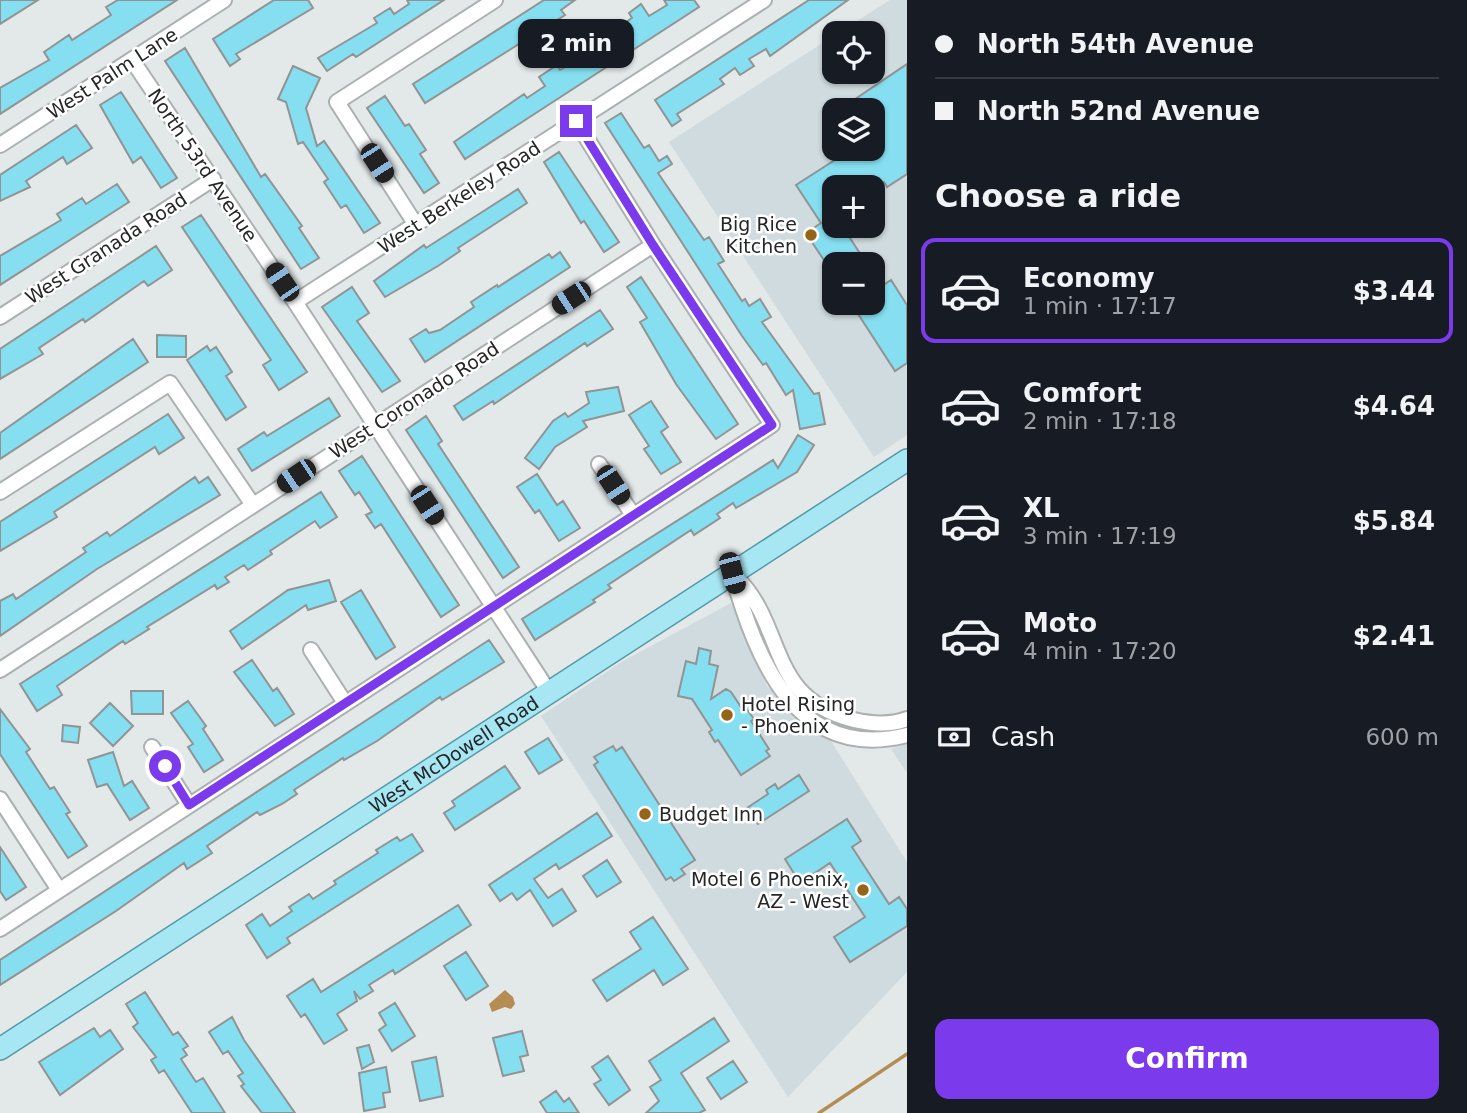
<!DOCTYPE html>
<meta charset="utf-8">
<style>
body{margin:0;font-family:"DejaVu Sans",sans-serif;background:#242831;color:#f1f3f6;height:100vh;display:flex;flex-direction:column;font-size:26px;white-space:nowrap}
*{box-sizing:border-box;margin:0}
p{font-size:23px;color:#9ea1a6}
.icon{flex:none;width:38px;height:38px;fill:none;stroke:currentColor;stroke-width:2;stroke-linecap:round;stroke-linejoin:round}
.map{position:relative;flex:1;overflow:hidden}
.sheet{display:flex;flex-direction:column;background:#171b24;width:560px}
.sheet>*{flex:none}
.hud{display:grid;align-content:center;height:154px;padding:0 28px;background:#171b24}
.tools{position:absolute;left:822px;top:21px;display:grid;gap:14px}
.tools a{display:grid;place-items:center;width:63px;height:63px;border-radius:14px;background:#171b24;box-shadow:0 2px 5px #0004;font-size:35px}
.end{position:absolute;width:32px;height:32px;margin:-16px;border:9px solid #7c3aed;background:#fff;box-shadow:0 0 0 4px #fff}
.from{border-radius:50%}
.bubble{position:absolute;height:49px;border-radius:14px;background:#171b24;box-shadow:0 2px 5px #0004;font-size:23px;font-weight:600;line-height:49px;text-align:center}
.car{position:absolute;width:21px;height:42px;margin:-21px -10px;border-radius:9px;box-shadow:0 0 5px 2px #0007;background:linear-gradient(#222 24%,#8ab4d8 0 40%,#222 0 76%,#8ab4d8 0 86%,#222 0)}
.hud b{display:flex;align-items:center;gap:24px;height:66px;font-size:26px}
.hud b+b{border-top:2px solid #363941}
.hud i{width:18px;height:18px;background:#f1f3f6}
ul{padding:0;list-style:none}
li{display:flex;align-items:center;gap:21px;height:105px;margin:0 14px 10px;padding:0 14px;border:4px solid transparent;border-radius:14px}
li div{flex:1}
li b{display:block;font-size:26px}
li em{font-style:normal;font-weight:600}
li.selected{border-color:#7c3aed}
li>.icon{width:63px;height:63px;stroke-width:1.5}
h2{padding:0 28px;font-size:32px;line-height:84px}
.pay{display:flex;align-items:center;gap:18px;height:77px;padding:0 28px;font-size:26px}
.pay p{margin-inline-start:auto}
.button{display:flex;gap:14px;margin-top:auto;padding:14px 28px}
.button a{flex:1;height:80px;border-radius:14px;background:#7c3aed;color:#fff;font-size:28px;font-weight:600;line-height:80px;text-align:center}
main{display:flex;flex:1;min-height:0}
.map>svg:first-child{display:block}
.built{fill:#cfdbde;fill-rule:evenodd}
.water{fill:#b58c54}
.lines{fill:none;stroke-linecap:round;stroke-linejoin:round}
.stream{stroke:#b58c54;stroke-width:3.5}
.building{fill:#86dff1;stroke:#909494;stroke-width:2}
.street-casing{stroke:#acb0b1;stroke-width:18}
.primary-casing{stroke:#5499a7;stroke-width:24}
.street{stroke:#fff;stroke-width:14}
.primary{stroke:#a7e7f4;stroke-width:21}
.route{stroke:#7c3aed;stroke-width:9}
.poi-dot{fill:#956515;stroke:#fff;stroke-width:2.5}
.labels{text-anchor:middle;stroke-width:5;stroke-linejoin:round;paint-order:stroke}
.street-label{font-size:19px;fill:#252727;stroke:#fff}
.poi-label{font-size:19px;fill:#252727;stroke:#fff;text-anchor:end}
</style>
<main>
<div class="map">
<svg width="907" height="1113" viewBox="0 0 907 1113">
<rect width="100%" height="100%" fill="#e3e8e8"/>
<!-- built -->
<path class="built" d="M890 0H907V435L874 457 669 142 835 35V72H873V33H838ZM835 110H873V149H835ZM835 187H873V226H835ZM835 264H873V303H835Z
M731 603 740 611 767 686 802 722 829 738 907 862V972L788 1097 541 716 623 661Z
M907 744V773L891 749Z"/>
<!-- water -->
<path class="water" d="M505 990 513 997 515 1004 511 1009 505 1007 492 1012 489 1004Z"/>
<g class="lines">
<!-- stream -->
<path class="stream" d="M819 1113 907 1054"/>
</g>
<!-- building -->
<path class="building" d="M0 0H38L0 24Z
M118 0H177L0 114V88L49 60 44 52 69 35 72 40 111 15 106 7Z
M274 0H308L313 8 236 54 240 59 230 66 213 39Z
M407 0H444L356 57 353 54 327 71 318 58 377 23 374 18 390 8 394 14 409 4Z
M544 0H575L561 10 565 15 425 103 413 84Z
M664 0H694L699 7 465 159 454 142 524 94 527 98 545 86 539 77 557 65 560 70 615 38 611 32 632 18 629 13 641 4 649 16 667 5Z
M809 0H848L770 56 766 49 749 59 754 66 740 75 735 68 720 79 724 84 677 114 681 120 672 126 655 100Z
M185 48 261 177 265 174 302 226 299 228 319 258 301 269 165 61Z
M907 64V174L887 187 884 182 879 185 873 176 856 187H835V201L828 205 835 215V226H842L867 264H835V277L806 233 821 223 796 185 852 149H873V110H839Z
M293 66 320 78 306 108 317 146 324 141 380 223 364 233 346 205 341 208 324 182 328 179 303 142 298 144 286 102 278 99Z
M121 92 177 178 161 188 141 157 133 163 100 105Z
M385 96 405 126 409 124 426 150 420 154 439 183 424 193 367 108Z
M621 113 644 148 649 145 659 161 667 156 672 164 658 173 704 240 709 237 724 261 718 264 742 301 745 299 749 306 760 299 771 317 762 322 814 394 819 393 825 424 800 429 793 390 786 395 766 363 763 365 742 336 605 123Z
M76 125 92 148 67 164 63 157 26 181 30 187 0 201V175Z
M559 152 619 242 604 252 584 221 581 223 544 162Z
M117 184 129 202 0 285V256L61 220 57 214 82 198 86 204Z
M518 189 527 203 458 248 460 251 438 266 385 297 374 281 424 245 426 248Z
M201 215 307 372 279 390 263 365 271 360 182 227Z
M156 246 172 270 148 286 144 281 85 322 83 319 39 348 43 354 0 379V349Z
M560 252 570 267 425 362 410 339 426 329 429 333 440 330 474 307 471 302 497 285 498 287 549 254 552 258Z
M873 274 882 286 891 280 907 305V363L895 371 851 303H873Z
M641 277 738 424 716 439 676 384 640 322 647 318 627 287Z
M352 287 369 313 357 321 400 381 382 392 322 307Z
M600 310 613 329 587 346 585 343 494 404 493 401 463 420 454 406Z
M157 335 186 336V357H157Z
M133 339 148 362 0 459V433Z
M207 346 210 351 216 347 232 372 226 376 246 407 226 420 187 360Z
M618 387 624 411 583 421 587 427 555 447 539 469 525 458 553 421 565 413 568 417 589 403 586 392Z
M329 398 340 416 252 471 238 449 264 432 267 436Z
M651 401 668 427 661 432 681 462 661 474 644 449 649 446 629 415Z
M168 414 184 438 159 454 155 447 54 512 57 517 0 551V522Z
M426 416 442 441 438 444 519 567 503 578 406 430Z
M798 435 814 445 797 472 736 508 733 503 717 514 720 518 694 535 691 530 608 585 611 588 593 600 595 602 535 640 522 619 773 460 778 468Z
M362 456 459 605 441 617 381 524 375 528 366 515 372 512 359 492 355 495 339 471Z
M537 474 557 505 563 501 580 528 559 541 539 510 535 513 517 487Z
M195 477 199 483 208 477 220 495 97 569 0 636V601L13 594 16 599 86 552 83 548 107 532 110 536Z
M321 492 337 517 320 528 315 521 270 551 272 554 248 570 244 565 225 577 229 582 217 589 215 585 147 627 149 629 125 644 123 641 57 686 62 695 37 711 20 684Z
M329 580 336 601 308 610 306 605 242 649 230 631 288 590Z
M361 590 395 647 376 659 341 602Z
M489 640 504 662 442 700 440 697 377 741 344 760 343 758 294 790 297 794 282 804 260 815 257 812 207 846 212 853 187 869 184 863 116 911 0 985V960Z
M699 648 711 651 709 664 718 666 711 699 726 689 731 692 743 710 746 708 754 719 751 721 769 749 766 751 770 756 741 775 718 740 715 742 709 732 712 730 692 699 678 696 686 661 696 664Z
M252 660 273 691 277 688 294 714 275 726 234 672Z
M131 691H163V714H132Z
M188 701 206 726 203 729 223 760 204 772 188 747 193 744 171 713Z
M110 703 133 726 113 746 90 723Z
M0 709 30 749 26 752 50 789 54 787 70 812 66 814 87 846 68 858 0 754Z
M63 725 80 727 78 743 62 741Z
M548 738 562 760 539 774 525 752Z
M613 746 616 751 622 747 695 860 681 869 685 874 674 881 671 877 666 880 594 765 598 762 594 757Z
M113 752 124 786 132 781 149 808 130 820 107 784 97 787 88 760Z
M505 766 520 788 455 830 444 813 455 806 452 801Z
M799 775 809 791 758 824 747 808 768 794 766 790 775 784 778 789Z
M597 813 612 836 559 869 556 864 534 879 548 898 562 889 576 911 553 926 530 890 517 900 512 893 500 901 489 885Z
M847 819 861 841 852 847 889 904 899 897 907 909V926L850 962 834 937 865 917 830 863 800 883 785 859Z
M412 834 423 851 287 938 290 943 267 958 246 925 262 914 270 926 292 911 289 907 309 894 313 899 336 884 334 881 378 853 376 850 397 837 400 841Z
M0 847 26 887 6 900 0 891Z
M607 860 621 882 597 897 583 876Z
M458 905 471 925 395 974 393 970 369 985 373 991 360 999 354 991 357 1001 337 1014 347 1030 324 1044 305 1014 301 1017 287 996 313 979 321 992Z
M653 917 688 969 663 985 654 970 607 1001 593 980 641 949 630 932Z
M466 952 488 986 466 1000 444 966Z
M145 992 173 1035 178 1032 188 1046 183 1049 187 1055 181 1059 196 1082 203 1078 225 1113H192L164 1070 159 1073 151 1060 156 1057 133 1027 138 1023 126 1004Z
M395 1003 415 1036 392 1051 379 1030 386 1025 379 1013Z
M232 1017 244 1040 295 1113H262L241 1086 244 1084 238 1076 243 1073 228 1051 223 1054 209 1032Z
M714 1018 729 1041 681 1073 705 1110 699 1113H646L659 1101 650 1087 661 1080 649 1061Z
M94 1028 100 1037 110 1030 123 1049 60 1095 39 1062Z
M522 1031 528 1055 520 1057 524 1071 503 1076 493 1038Z
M369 1045 374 1062 362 1069 357 1048Z
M608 1056 630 1090 609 1105 594 1084 601 1080 592 1067Z
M436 1057 443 1096 420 1101 412 1062Z
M733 1061 747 1082 721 1099 707 1078Z
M386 1067 390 1092 383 1093 385 1107 364 1111 359 1073Z
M556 1091 564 1102 569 1098 579 1113H547L540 1102Z"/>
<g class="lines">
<defs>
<path id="street" d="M132 60 295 302 549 692
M0 145 224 0
M416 225 337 102 495 0
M295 302 764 0
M0 317 213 179
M599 464 633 515
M0 492 170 383 253 505
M732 573C756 658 796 763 907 735
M733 574C788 625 764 698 854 720 871 724 891 725 907 719
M311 650 345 703
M0 670 653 245
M152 747 189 805
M0 799 59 890
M0 929 772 425 653 245 576 121"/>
<g id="primary">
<path id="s1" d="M0 1049 907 460"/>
</g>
</defs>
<!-- street casing -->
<use href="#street" class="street-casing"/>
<!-- primary casing -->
<use href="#primary" class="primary-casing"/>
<!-- street -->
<use href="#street" class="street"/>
<!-- primary -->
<use href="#primary" class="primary"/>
</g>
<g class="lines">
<!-- route -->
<path class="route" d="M165 766 189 805 772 425 653 245 576 121"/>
</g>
<!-- markers -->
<g class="poi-dot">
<circle cx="811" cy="235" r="7"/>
<circle cx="727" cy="715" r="7"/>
<circle cx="645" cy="814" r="7"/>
<circle cx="863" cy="890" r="7"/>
</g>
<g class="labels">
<!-- street labels -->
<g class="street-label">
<text transform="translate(112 73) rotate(-33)" y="7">West Palm Lane</text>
<text transform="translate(203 165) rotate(56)" y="7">North 53rd Avenue</text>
<text transform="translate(459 197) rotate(-33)" y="7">West Berkeley Road</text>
<text transform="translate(106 248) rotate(-33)" y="7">West Granada Road</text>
<text transform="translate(414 400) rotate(-33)" y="7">West Coronado Road</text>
<text dy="7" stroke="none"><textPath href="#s1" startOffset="541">West McDowell Road</textPath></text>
</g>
<!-- poi labels -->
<g class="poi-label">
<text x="797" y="231">Big Rice<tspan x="797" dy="22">Kitchen</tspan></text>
<text x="741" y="711" text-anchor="start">Hotel Rising<tspan x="741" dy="22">- Phoenix</tspan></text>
<text x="659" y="821" text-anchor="start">Budget Inn</text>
<text x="849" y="886">Motel 6 Phoenix,<tspan x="849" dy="22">AZ - West</tspan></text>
</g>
</g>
</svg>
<div class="tools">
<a><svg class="icon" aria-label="locate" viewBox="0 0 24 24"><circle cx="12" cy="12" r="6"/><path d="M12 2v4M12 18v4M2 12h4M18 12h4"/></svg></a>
<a><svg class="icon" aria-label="layers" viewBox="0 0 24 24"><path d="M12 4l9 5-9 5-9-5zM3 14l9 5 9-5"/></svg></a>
<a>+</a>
<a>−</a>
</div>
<i class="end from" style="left:165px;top:766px"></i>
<i class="end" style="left:576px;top:121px"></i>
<div class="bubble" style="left:518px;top:19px;width:116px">2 min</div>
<i class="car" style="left:377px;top:163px;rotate:147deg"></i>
<i class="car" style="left:282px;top:282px;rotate:326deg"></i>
<i class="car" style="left:571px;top:298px;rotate:237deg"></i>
<i class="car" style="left:296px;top:476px;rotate:236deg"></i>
<i class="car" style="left:613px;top:485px;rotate:147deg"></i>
<i class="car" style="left:427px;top:505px;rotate:147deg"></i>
<i class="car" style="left:732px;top:573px;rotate:165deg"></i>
</div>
<section class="sheet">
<div class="hud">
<b><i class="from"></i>North 54th Avenue</b>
<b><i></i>North 52nd Avenue</b>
</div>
<h2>Choose a ride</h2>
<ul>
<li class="selected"><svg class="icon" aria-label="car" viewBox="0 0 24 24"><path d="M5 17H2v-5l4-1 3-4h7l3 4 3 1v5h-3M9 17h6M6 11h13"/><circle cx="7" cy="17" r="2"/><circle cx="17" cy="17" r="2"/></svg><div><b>Economy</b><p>1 min · 17:17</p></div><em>$3.44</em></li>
<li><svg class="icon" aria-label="car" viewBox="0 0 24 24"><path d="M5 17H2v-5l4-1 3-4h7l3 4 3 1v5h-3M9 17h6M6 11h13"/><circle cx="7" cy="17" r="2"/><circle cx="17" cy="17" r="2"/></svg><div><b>Comfort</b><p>2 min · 17:18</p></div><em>$4.64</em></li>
<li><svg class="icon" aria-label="car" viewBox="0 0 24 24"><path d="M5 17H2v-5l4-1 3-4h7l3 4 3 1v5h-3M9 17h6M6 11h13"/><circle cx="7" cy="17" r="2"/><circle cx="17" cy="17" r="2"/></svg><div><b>XL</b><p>3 min · 17:19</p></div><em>$5.84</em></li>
<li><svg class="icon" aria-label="car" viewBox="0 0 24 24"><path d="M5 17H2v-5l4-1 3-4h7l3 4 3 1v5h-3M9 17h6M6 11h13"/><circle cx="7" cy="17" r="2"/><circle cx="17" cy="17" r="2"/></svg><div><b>Moto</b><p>4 min · 17:20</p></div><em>$2.41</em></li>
</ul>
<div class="pay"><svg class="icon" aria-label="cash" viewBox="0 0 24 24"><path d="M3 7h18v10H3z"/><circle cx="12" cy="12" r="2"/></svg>Cash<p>600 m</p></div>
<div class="button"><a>Confirm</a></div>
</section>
</main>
